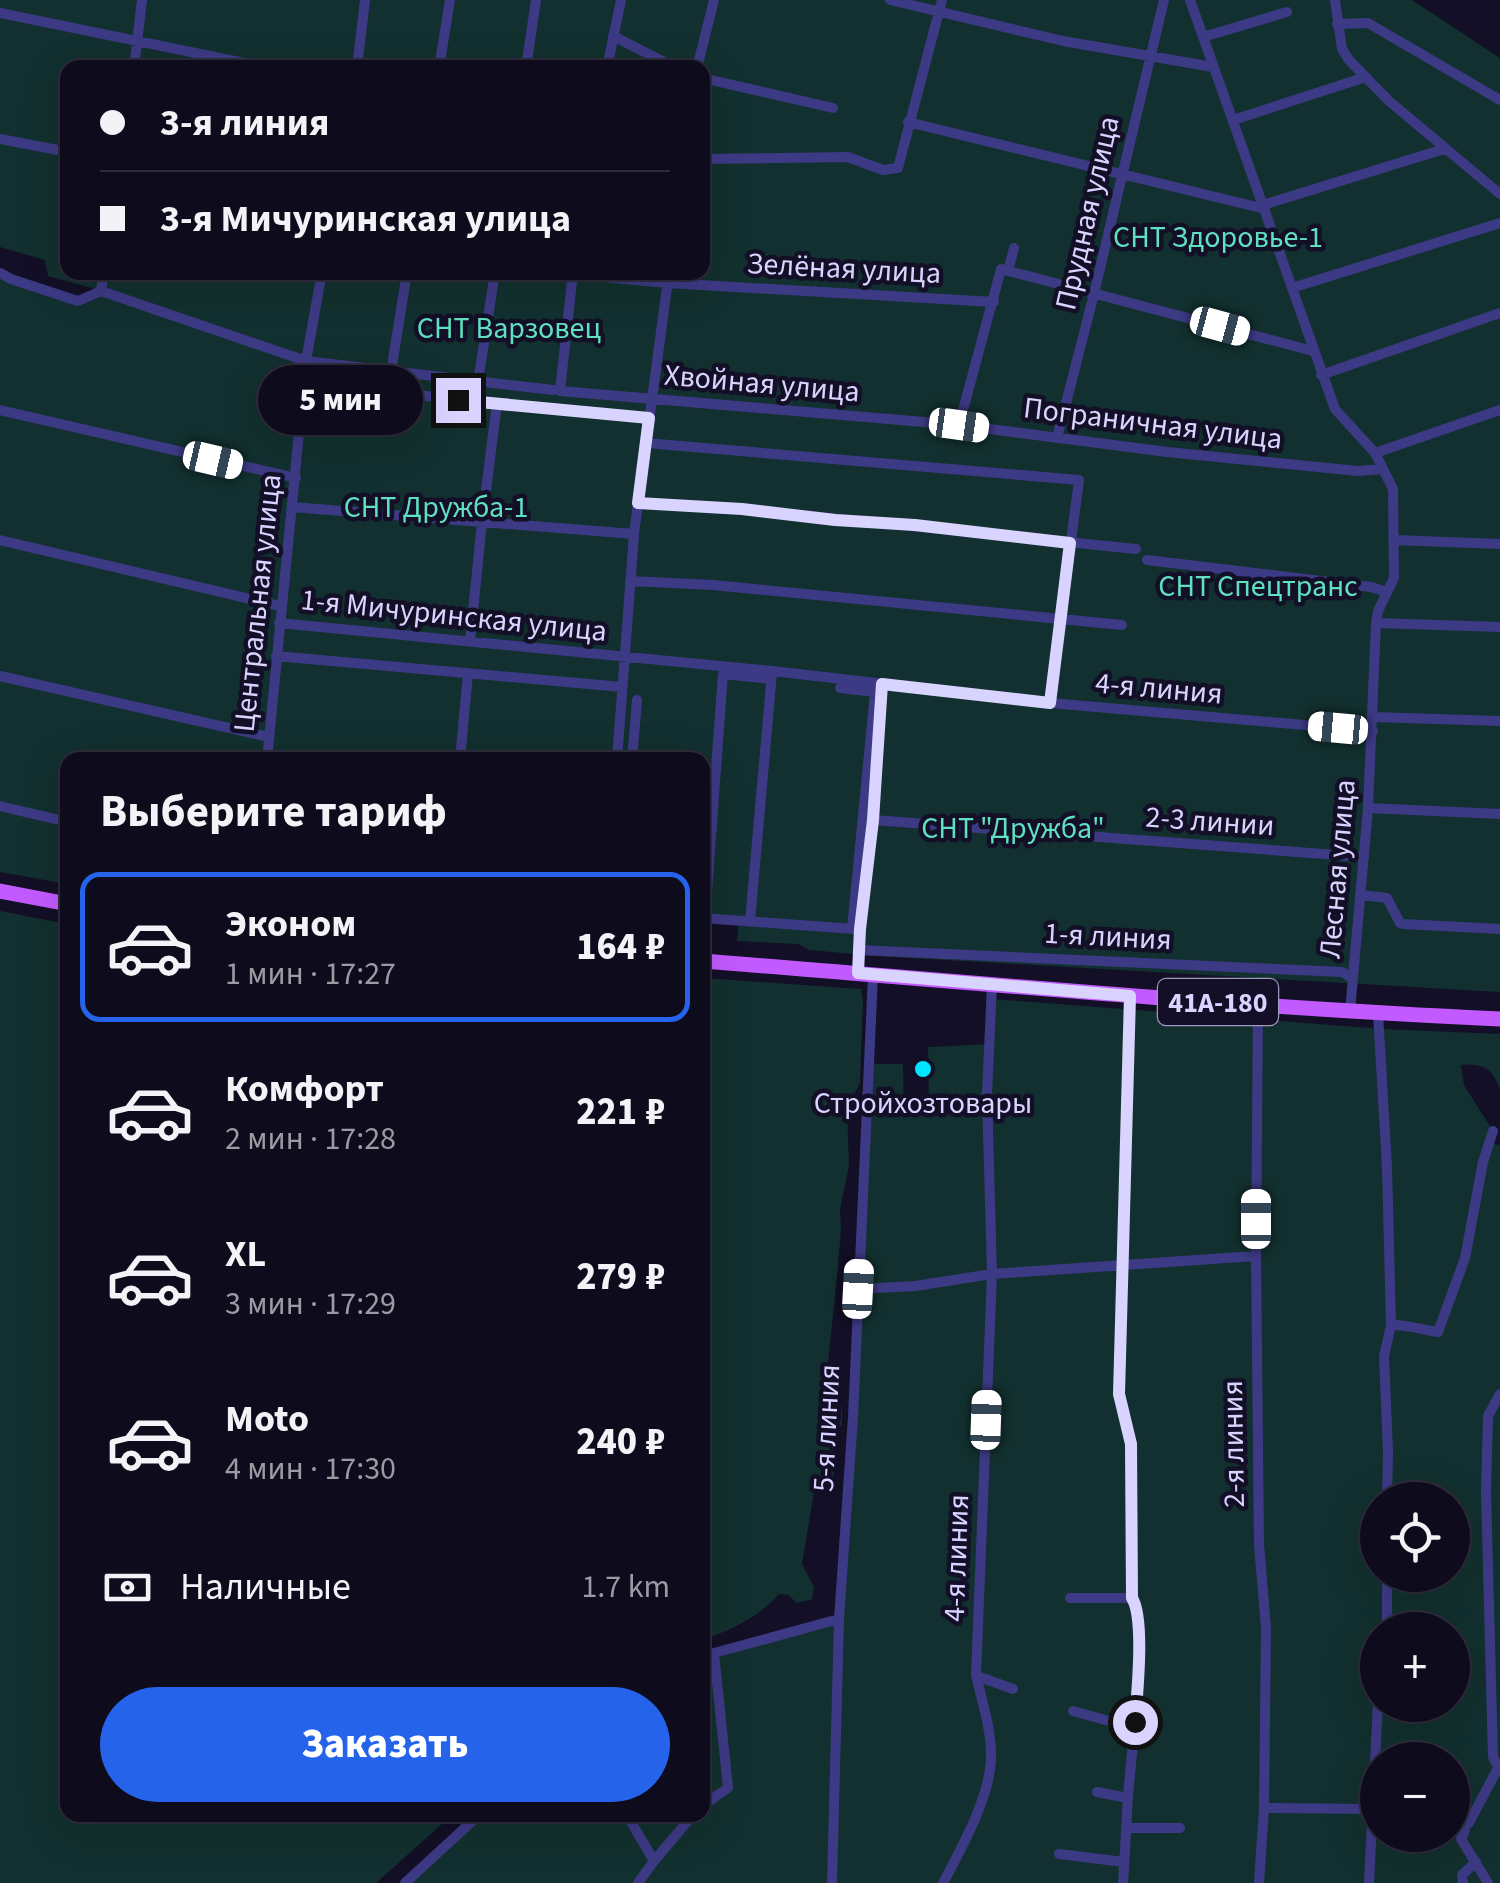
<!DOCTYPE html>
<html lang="ru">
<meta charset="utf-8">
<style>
body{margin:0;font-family:"Source Sans 3",sans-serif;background:#1c1929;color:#f1f3f6;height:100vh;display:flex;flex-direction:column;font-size:38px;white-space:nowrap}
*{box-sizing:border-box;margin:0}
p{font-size:32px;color:#9b9ba3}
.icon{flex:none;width:55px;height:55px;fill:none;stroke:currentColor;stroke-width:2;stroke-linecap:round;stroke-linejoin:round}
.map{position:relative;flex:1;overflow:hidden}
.side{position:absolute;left:60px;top:752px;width:650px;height:1070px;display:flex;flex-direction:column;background:#0e0b1c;border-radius:20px;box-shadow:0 10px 40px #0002,0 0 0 2px #2e2b3b}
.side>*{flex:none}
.top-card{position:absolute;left:60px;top:60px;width:650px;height:220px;border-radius:20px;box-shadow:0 10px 40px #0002,0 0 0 2px #2e2b3b;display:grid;align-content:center;height:220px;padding:0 40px;background:#0e0b1c}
.controls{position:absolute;left:1360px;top:1482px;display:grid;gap:20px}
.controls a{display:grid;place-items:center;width:110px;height:110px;border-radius:50%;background:#0e0b1c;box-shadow:0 10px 40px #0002,0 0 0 2px #2e2b3b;font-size:50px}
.end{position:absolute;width:45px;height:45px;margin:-22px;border:12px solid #d9d4ff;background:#111;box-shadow:0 0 0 5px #111}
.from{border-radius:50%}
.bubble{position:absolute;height:70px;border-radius:35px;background:#0e0b1c;box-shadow:0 10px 40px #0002,0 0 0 2px #2e2b3b;font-size:32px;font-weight:800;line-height:70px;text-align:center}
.car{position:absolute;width:30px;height:60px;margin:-30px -15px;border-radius:12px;box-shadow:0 0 8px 2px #0007;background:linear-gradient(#fff 24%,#345 0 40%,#fff 0 76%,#345 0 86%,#fff 0)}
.top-card b{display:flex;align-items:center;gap:35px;height:95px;font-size:38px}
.top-card b+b{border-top:2px solid #2e2b3b}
.top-card i{width:25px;height:25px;background:#f1f3f6}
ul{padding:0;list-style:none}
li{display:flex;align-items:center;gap:30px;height:150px;margin:0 20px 15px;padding:0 20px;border:5px solid transparent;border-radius:20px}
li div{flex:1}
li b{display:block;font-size:38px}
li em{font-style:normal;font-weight:800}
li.active{border-color:#2563eb}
li>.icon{width:90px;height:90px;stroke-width:1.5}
h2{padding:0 40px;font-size:45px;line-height:120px}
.pay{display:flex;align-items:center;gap:25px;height:110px;padding:0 40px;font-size:38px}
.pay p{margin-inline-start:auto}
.button{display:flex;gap:20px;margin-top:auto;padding:20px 40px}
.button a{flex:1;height:115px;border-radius:60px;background:#2563eb;color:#fff;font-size:40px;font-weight:800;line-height:115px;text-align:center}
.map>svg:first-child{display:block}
.green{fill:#12302f;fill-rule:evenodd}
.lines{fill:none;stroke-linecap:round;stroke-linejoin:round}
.street{stroke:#3d3a85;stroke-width:10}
.primary{stroke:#c25bff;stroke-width:15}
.route{stroke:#d9d4ff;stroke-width:12}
.poi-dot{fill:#00e5ff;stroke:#130f26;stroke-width:4}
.labels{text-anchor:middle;stroke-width:9;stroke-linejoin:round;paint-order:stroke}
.shield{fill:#130f26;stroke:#9e99be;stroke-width:2.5}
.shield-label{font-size:28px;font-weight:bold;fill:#d9d4ff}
.street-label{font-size:30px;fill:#d9d4ff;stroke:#130f26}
.park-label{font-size:30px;fill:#5fe0c0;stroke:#130f26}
.poi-label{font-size:30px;fill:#d9d4ff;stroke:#130f26}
</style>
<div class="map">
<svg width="1500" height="1883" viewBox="0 0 1500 1883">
<rect width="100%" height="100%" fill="#130f26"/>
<!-- green -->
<path class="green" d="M0 0H1412L1500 58V992L876 956 809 950 798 944 737 941 739 921 703 918 702 760H68L67 884 0 872V272L78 301 95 289 48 276 45 260 0 247ZM68 68H702V272H68Z
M0 911 67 924 68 1815H452L376 1883H0Z
M703 978 861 989 863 1001 860 1083 847 1109 849 1166 840 1209 841 1228 838 1266 825 1392 842 1407V1426L836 1428 833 1486H815L802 1564 814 1587 812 1599 797 1603 788 1595 779 1594C758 1618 732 1629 703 1640Z
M992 999 1383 1029 1500 1034V1089C1491 1067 1484 1064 1461 1065L1464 1085 1493 1131 1489 1143 1500 1145V1883H405L479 1815H702L703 1662 839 1618 870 1064H903L904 1109 929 1110 928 1047 989 1044ZM1378 1500H1452V1575H1378ZM1378 1630H1452V1705H1378ZM1378 1760H1452V1835H1378Z"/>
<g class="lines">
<!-- street -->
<path class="street" d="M890 0 1063 41 1213 67
M1190 0 1335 409 1375 453 1393 489 1394 578 1378 611 1376 623 1368 808 1350 1011
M1335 0 1342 49 1349 60 1389 101 1500 194
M0 13 269 68
M1337 24 1368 23 1500 100
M613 36 676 68
M1203 37 1287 12
M134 68 142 0
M357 68 365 0
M439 68 450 0
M526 68 536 0
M607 68 621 0
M697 68 714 0
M702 78 833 108
M1233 120 1366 77
M908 122 1265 209
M0 139 68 152
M702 159 848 157 883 170 898 168 942 0
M1263 205 1444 149
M1008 271 1014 248
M573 272 560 391 959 425
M0 273 11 279 78 301 101 291
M573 274 667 283 994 302
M1292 288 1500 223
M101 291 306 361 553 390
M101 291 104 272
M1313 351 1001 269 959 425 1167 452 1358 471 1382 469
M391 372 407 272
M1321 375 1500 313
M478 382 495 272
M304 384 649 418
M0 410 296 478
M1057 438 1092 302 1164 0
M646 443 1079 480 1050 703
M1375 453 1500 410
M638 503 742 509 1136 549
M292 507 634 534
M0 540 280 606
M1394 540 1500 544
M1147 560 1371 587 1387 592
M630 581 713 585 1122 625
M279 623 772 671 1050 703 1373 731
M1376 623 1500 627
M470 641 482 522 497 403
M276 656 622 687
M0 676 269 737
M840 688 875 692 852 929
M1373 717 1500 721
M267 760 306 361 322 272
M460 760 468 674
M617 760 634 534 669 272
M632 760 637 700
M0 806 68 822
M1368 808 1500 814
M873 820 1364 857
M1361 895 1387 898 1400 923 1403 924 1500 929
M702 918 854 929
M705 918 723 674 771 679
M750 921 772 673
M859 950 1342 972 1352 978
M858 973 860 929 873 820 882 684
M1258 1004 1256 1256 1259 1545 1266 1628 1264 1808 1259 1883
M1378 1013 1387 1167 1391 1325 1384 1356 1388 1452 1387 1500
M858 1289 915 1286 992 1274 1256 1256
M1391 1325C1406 1324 1422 1330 1438 1332L1465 1258 1483 1162 1493 1131
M1387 1575V1630
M1070 1598H1132
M702 1661 714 1653 839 1619
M977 1676 1013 1689
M1073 1711 1134 1728
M1498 1767 1493 1757 1486 1491 1488 1416 1500 1394
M1097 1792 1128 1798
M702 1806 728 1788 714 1653
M1264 1808 1373 1809
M627 1815 654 1861
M1469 1823 1500 1764
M1126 1828H1180
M1465 1831 1461 1839 1488 1883
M1059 1854 1124 1862
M405 1883 479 1815
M638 1883 654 1861 693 1815
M832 1883 839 1619 853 1417 873 975
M943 1883C961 1849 989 1799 991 1760 992 1731 982 1702 976 1675L992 1274 987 1094 992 984
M1123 1883C1125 1855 1126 1826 1128 1798 1130 1761 1149 1624 1132 1598L1131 1444 1119 1394 1130 996
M1369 1883 1378 1702
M1463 1883 1462 1875 1476 1862"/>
<!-- primary -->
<path class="primary" d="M0 891 68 904
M702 961C968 982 1234 1007 1500 1019"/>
</g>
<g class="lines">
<!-- route -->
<path class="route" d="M458 400 649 418 638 503 742 509 835 520 915 525 1070 543 1050 703 882 684 873 820 860 929 858 973 1130 996 1119 1394 1131 1444 1132 1598C1145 1618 1137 1695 1135 1722"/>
</g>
<!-- markers -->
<circle class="poi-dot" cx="923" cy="1069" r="10"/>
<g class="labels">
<!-- shield labels -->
<rect class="shield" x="1158" y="979" width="120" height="46" rx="8"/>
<g class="shield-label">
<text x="1218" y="1012">41А-180</text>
</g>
<!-- street labels -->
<g class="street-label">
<text transform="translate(1087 213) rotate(-77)" y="10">Прудная улица</text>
<text transform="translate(844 268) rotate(3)" y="10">Зелёная улица</text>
<text transform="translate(762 383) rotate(5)" y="10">Хвойная улица</text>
<text transform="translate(1153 423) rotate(7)" y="10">Пограничная улица</text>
<text transform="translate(257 603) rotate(-84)" y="10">Центральная улица</text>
<text transform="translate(454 615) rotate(6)" y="10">1-я Мичуринская улица</text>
<text transform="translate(1159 688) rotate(5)" y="10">4-я линия</text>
<text transform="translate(1210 821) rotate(4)" y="10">2-3 линии</text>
<text transform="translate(1337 869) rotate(-85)" y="10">Лесная улица</text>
<text transform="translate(1108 936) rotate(3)" y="10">1-я линия</text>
<text transform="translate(826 1428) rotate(-87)" y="10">5-я линия</text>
<text transform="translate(1233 1444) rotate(-91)" y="10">2-я линия</text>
<text transform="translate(956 1558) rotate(-88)" y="10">4-я линия</text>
</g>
<!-- park labels -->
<g class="park-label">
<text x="1218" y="247">СНТ Здоровье-1</text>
<text x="509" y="338">СНТ Варзовец</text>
<text x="436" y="517">СНТ Дружба-1</text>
<text x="1258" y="596">СНТ Спецтранс</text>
<text x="1013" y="838">СНТ "Дружба"</text>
</g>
<!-- poi labels -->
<g class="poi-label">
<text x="923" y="1113">Стройхозтовары</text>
</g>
</g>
</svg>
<div class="controls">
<a><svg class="icon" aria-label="locate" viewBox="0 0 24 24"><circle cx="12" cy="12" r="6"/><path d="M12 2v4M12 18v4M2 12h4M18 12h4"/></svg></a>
<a>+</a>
<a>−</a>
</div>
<i class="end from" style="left:1135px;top:1722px"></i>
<i class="end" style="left:458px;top:400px"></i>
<div class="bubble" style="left:258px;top:365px;width:165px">5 мин</div>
<i class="car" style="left:1220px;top:326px;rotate:105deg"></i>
<i class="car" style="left:959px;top:425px;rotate:98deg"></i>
<i class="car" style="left:213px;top:460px;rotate:103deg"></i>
<i class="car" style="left:1338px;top:728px;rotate:275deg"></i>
<i class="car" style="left:1256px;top:1219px;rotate:0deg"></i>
<i class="car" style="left:858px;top:1289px;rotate:3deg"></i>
<i class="car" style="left:986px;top:1420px;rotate:2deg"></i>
<div class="top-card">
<b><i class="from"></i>3-я линия</b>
<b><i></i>3-я Мичуринская улица</b>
</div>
<section class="side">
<h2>Выберите тариф</h2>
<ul>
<li class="active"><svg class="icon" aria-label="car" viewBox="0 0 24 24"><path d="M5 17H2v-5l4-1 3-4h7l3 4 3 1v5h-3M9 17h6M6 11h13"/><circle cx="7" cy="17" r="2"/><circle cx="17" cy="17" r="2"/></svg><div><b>Эконом</b><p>1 мин · 17:27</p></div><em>164 ₽</em></li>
<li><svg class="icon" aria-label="car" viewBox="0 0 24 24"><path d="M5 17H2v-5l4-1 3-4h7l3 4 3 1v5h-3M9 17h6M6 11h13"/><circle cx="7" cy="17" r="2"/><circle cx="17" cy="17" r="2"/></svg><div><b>Комфорт</b><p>2 мин · 17:28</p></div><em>221 ₽</em></li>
<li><svg class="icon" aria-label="car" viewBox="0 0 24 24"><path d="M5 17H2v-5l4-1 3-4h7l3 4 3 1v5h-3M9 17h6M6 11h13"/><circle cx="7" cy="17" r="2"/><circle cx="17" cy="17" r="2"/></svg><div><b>XL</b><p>3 мин · 17:29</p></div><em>279 ₽</em></li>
<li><svg class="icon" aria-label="car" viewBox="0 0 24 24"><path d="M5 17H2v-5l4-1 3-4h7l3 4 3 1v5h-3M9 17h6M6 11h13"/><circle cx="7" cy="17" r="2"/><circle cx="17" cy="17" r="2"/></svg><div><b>Moto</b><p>4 мин · 17:30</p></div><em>240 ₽</em></li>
</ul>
<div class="pay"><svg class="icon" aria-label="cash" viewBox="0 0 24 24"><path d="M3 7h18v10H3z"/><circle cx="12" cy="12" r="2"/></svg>Наличные<p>1.7 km</p></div>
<div class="button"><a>Заказать</a></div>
</section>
</div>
